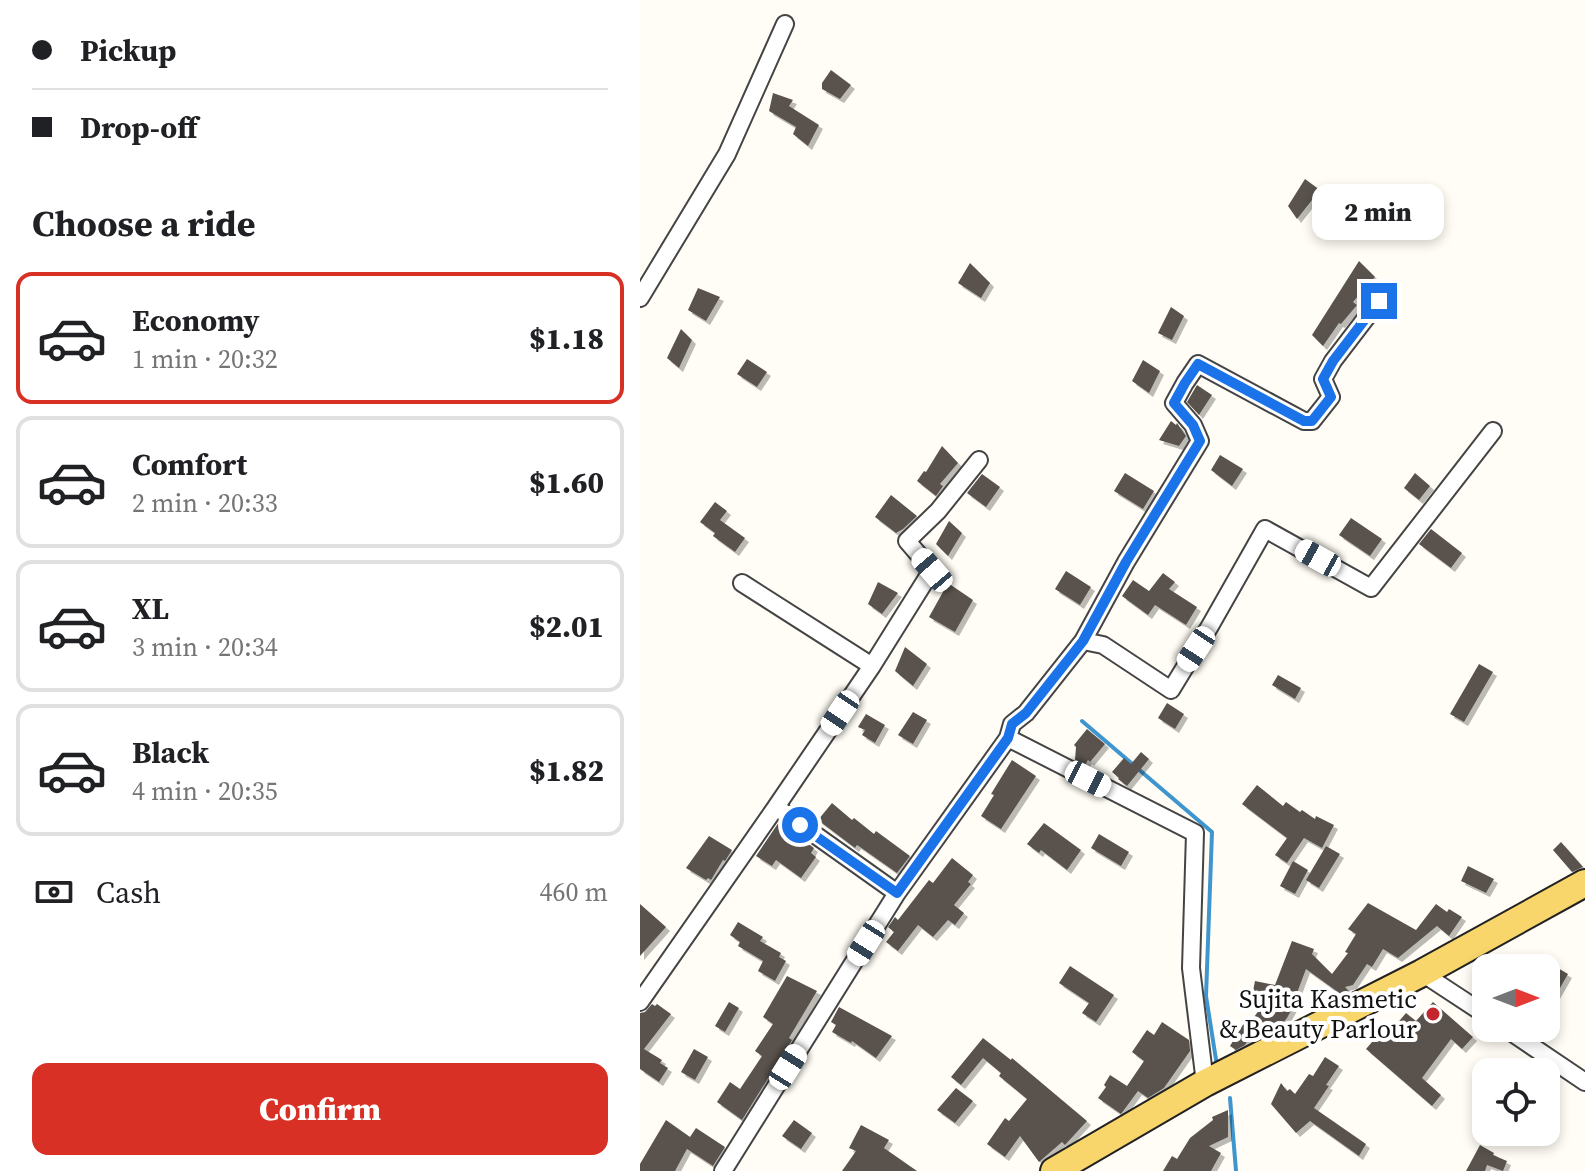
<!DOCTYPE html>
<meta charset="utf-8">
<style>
body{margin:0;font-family:"Source Serif 4",serif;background:#f6f6f6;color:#202124;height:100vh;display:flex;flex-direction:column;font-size:30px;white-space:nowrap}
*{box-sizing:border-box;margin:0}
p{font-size:26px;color:#757577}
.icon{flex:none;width:44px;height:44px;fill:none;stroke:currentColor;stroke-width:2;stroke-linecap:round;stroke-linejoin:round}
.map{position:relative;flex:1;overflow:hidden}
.side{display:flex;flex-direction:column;background:#fff;width:640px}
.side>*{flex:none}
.top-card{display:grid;align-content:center;height:176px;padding:0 32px;background:#fff}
.needle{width:52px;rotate:90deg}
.fabs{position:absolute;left:832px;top:954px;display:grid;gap:16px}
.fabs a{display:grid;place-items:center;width:88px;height:88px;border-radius:16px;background:#fff;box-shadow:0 4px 12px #0003;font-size:40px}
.end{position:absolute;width:36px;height:36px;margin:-18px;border:10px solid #1a73e8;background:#fff;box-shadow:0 0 0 4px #fff}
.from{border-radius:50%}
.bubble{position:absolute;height:56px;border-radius:16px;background:#fff;box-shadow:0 4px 12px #0003;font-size:26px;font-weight:800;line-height:56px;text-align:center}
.car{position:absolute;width:24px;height:48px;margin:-24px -12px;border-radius:10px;box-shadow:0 0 6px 2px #0007;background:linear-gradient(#fff 24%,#345 0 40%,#fff 0 76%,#345 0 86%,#fff 0)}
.top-card b{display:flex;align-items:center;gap:28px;height:76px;font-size:30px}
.top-card b+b{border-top:2px solid #e0e0e0}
.top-card i{width:20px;height:20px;background:#202124}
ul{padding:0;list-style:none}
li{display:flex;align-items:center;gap:24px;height:132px;margin:0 16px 12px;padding:0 16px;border:4px solid #e0e0e0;border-radius:16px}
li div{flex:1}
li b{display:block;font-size:30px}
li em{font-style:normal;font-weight:800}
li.selected{border-color:#d93025}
li>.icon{width:72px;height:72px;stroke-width:1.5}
h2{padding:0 32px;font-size:36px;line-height:96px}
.pay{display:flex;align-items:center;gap:20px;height:88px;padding:0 32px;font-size:30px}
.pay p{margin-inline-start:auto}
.primary-button{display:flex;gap:16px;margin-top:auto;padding:16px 32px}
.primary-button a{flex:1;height:92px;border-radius:16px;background:#d93025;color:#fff;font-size:32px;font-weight:800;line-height:92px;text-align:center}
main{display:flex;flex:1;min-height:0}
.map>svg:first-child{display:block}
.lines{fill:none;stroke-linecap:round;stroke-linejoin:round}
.stream{stroke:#3f96cf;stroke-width:4}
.building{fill:#5a524d;filter:url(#shadow)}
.minor-casing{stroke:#444;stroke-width:20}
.primary-casing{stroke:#222;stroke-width:30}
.minor{stroke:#fff;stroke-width:16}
.primary{stroke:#f9d66b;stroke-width:26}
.route{stroke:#1a73e8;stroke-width:10}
.poi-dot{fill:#c4262e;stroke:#fff;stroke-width:3}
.labels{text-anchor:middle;stroke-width:8;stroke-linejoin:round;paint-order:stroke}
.poi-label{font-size:26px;fill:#111;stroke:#fff;text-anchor:end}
</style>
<main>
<section class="side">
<div class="top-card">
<b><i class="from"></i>Pickup</b>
<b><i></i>Drop-off</b>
</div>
<h2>Choose a ride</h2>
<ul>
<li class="selected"><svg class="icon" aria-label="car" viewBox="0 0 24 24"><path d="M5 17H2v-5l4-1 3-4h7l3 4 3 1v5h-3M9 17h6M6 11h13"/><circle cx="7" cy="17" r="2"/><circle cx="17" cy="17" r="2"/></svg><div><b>Economy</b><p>1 min · 20:32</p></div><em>$1.18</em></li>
<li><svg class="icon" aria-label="car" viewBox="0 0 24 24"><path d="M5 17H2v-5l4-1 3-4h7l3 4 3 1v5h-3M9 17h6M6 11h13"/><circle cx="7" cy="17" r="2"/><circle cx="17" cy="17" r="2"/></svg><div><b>Comfort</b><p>2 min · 20:33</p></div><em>$1.60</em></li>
<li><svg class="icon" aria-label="car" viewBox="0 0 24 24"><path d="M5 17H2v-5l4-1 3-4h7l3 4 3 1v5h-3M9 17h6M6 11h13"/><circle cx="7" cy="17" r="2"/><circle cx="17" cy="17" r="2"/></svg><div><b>XL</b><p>3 min · 20:34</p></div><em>$2.01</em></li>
<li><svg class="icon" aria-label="car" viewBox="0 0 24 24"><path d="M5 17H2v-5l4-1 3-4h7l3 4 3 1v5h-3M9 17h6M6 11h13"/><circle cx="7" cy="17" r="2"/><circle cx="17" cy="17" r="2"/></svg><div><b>Black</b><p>4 min · 20:35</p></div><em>$1.82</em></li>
</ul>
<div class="pay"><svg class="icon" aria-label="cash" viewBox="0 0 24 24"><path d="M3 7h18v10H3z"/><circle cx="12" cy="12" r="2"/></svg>Cash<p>460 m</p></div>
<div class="primary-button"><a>Confirm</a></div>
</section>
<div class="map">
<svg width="945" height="1171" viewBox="0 0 945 1171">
<defs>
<filter id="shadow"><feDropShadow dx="4" dy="4" stdDeviation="0" flood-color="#0004"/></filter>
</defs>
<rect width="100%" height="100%" fill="#fffdf5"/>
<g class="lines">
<!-- stream -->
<path class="stream" d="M442 721 572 832 566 996 577 1066
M590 1098 596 1171"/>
</g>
<!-- building -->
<path class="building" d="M191 70 211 85 200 99 182 89V83Z
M133 93 153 100 149 106 179 125 168 146 153 134 156 127 129 111Z
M665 179 680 190 657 219 648 206Z
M719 261 735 277 713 302 717 305 701 324 699 323 683 346 672 335Z
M330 263 350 283 341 298 318 283Z
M58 288 80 297 66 321 48 310Z
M531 307 544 316 532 340 518 333Z
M41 329 52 340 39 368 27 358Z
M107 359 127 372 117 387 97 374Z
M503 360 520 371 509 393 492 381Z
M557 385 572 395 559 415 547 402Z
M531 421 536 425 537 423 546 436 539 446 519 440Z
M302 446 318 463 300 484 303 486 296 496 277 481 284 471 286 472Z
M580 455 603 469 592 486 571 470Z
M485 473 514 491 503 509 474 491Z
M775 473 790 486 779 500 764 488Z
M342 474 360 487 346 507 327 493Z
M251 495 277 516 263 529 256 533 235 517Z
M75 502 87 511 80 520 105 538 95 552 73 536 75 533 60 522Z
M711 518 742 539 730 556 699 535Z
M309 521 322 533 308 556 296 544Z
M791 529 822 553 811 568 779 544Z
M426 571 451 587 440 605 415 589Z
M523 573 535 582 529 589 557 607 546 625 515 605 508 615 482 596 493 580 509 591Z
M238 582 258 593 242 614 228 604Z
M308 583 333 600 315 632 289 617Z
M265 647 287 664 273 686 255 671Z
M839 664 853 672 824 722 810 714Z
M638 675 661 688 655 699 632 685Z
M527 703 544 714 535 729 518 718Z
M273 712 287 720 273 744 258 735Z
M226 714 245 725 235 743 222 735 225 730 218 727Z
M447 729 465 744 450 762 448 760 445 765 435 760 436 747 434 745Z
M501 752 509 759 487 786 478 779 479 778 472 772 484 758 491 764Z
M372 760 396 776 361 829 341 816 354 795 351 794Z
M617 785 643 806 646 802 660 812 662 810 675 819 676 816 694 825 682 848 664 838 647 863 635 855 647 838 602 804Z
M192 803 212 820 214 818 234 834 236 831 270 856 257 873 220 847 217 845 215 848 178 820Z
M139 822 174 848 171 853 176 857 161 878 136 860 132 866 116 856Z
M404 823 441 850 427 870 401 850 399 853 387 844Z
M459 834 489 852 481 866 451 848Z
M69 836 92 850 85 861 83 860 71 880 68 878 66 880 46 868Z
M921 842 943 867 932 872 913 850Z
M686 846 700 854 679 888 666 880Z
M312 858 333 875 328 882 331 884 314 905 324 913 315 925 308 920 293 937 278 925 258 951 246 942 254 932 248 927 255 917 258 920 289 880 293 883Z
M653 861 668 870 655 894 640 886Z
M828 866 854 879 846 893 821 881Z
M728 903 776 930 796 904 807 912 809 909 822 917 809 936 797 926 758 958 743 949 732 967 727 964 713 985 705 987 710 992 702 995 666 969 654 1001 656 1002 647 1018 639 1028 635 1029 631 1027 627 1034 614 1040 609 1038 605 1045 596 1050 590 1046 604 1023 608 1025 626 1001 612 996 615 981 635 985 652 941 674 949 672 954 692 974 708 953 705 952 716 934 708 929Z
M0 904 26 927 0 956Z
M98 922 123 937 120 941 141 953 139 957 146 961 135 981 118 971 123 961 98 946 100 942 90 935Z
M906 961 928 974 916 995 906 989Z
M430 966 474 995 456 1022 442 1013 449 1003 419 983Z
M147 976 177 991 149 1038 152 1040 102 1120 77 1102 90 1082 100 1089 122 1056 115 1051 133 1024 123 1017Z
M89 1002 99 1008 85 1032 75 1026Z
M793 1002 833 1037 822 1049 811 1039 782 1078 801 1095 792 1106 726 1049 744 1028 749 1033 766 1013 776 1021Z
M12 1004 15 1006 17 1004 31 1014 4 1049 22 1060 20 1063 28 1068 19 1082 0 1069V1013L5 1012Z
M199 1007 252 1036 236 1058 212 1041 211 1043 192 1032 196 1025 191 1022Z
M522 1022 549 1040 550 1051 524 1088 508 1098 498 1091 481 1114 458 1098 466 1087 464 1085 470 1075 487 1086 504 1061 492 1052 507 1030 514 1035Z
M343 1038 371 1060 372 1058 447 1121 425 1145 422 1142 399 1162 380 1136 365 1157 347 1144 365 1118 369 1121 387 1099 359 1076 361 1073 343 1058 321 1085 311 1077Z
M54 1049 68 1057 55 1080 41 1072Z
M685 1057 699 1066 686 1085 689 1086 674 1108 726 1144 719 1156 670 1121 656 1133 631 1104 641 1083 647 1091 650 1089 655 1094 669 1074 673 1076Z
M316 1088 333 1101 315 1123 297 1110Z
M588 1110V1137L569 1146 581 1153 571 1171H523L532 1156 537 1159 550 1138 573 1120 572 1117Z
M26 1120 50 1137 56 1128 85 1147 73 1166 47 1149 35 1171H0V1164Z
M154 1120 172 1133 161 1149 142 1136Z
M221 1125 249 1140 244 1148 277 1171H202L216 1151 209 1148Z
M840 1145 854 1153 853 1155 867 1161 863 1171 847 1165 845 1171H826Z"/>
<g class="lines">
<defs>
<path id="minor" d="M0 298 87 154 145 24
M102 583 232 666
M443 641 463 645 531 690 570 626 625 529 731 588 853 431
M368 738 372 724 386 713 443 641 486 562 560 441 553 425 534 403 545 383 558 364 664 421H672L691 397 683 379 693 361 739 301
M136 807 232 666 292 570 267 541 298 511 339 460
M782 973 846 1015
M0 1002 136 807 257 893 368 738 555 833 551 968 565 1083
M865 1028 945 1082
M83 1171 257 893"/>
<path id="primary" d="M414 1171 565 1083 782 973 945 883"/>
</defs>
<!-- minor casing -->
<use href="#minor" class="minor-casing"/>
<!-- primary casing -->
<use href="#primary" class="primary-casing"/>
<!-- minor -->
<use href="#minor" class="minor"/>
<!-- primary -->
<use href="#primary" class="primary"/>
</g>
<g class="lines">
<!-- route -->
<path class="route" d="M160 825 257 893 368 738 372 724 386 713 443 641 486 562 560 441 553 425 534 403 545 383 558 364 664 421H672L691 397 683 379 693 361 739 301"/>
</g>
<!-- markers -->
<circle class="poi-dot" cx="793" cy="1014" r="8"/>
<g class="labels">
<!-- poi labels -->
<g class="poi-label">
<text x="777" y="1008">Sujita Kasmetic<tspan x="777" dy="30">&amp; Beauty Parlour</tspan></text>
</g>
</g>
</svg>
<div class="fabs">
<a><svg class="needle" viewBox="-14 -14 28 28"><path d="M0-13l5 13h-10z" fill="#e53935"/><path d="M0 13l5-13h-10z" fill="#757577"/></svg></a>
<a><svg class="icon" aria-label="locate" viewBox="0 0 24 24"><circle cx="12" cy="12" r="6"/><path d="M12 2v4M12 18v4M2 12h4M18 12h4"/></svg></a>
</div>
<i class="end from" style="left:160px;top:825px"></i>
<i class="end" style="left:739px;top:301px"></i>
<div class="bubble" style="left:672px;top:184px;width:132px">2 min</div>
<i class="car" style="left:678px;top:558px;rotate:299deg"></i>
<i class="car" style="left:292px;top:570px;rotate:319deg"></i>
<i class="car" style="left:556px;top:649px;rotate:213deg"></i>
<i class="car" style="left:200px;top:713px;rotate:214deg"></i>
<i class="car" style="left:448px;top:779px;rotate:117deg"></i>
<i class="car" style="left:226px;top:943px;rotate:212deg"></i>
<i class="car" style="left:148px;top:1067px;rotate:32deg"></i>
</div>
</main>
